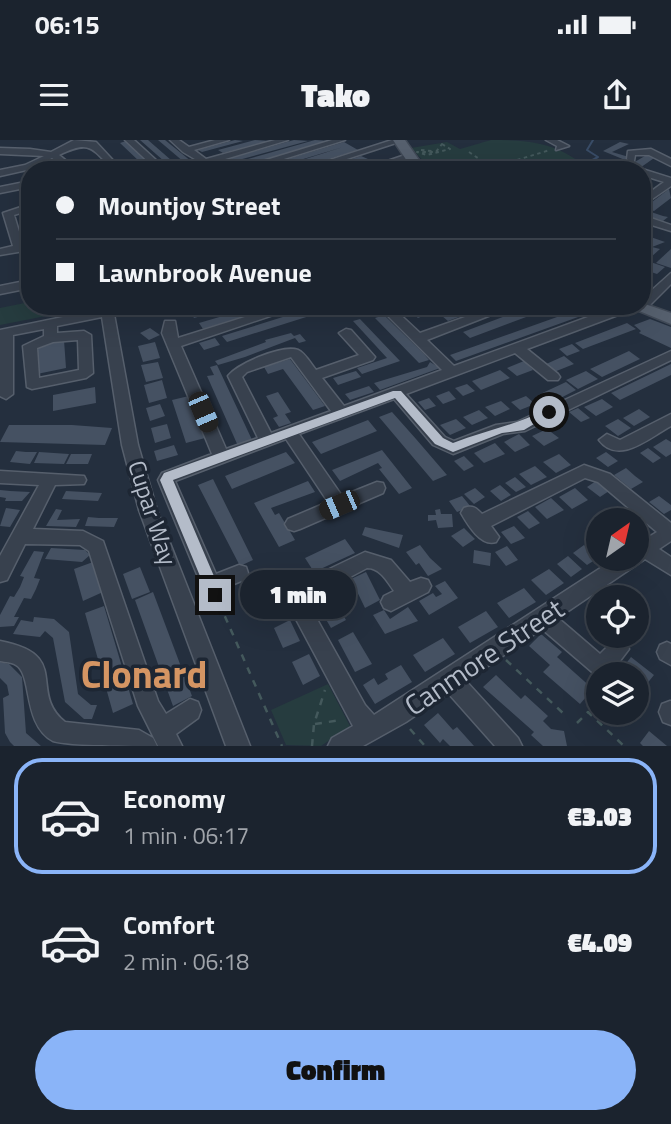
<!DOCTYPE html>
<meta charset="utf-8">
<style>
body{margin:0;font-family:"Titillium Web",sans-serif;background:#282f3a;color:#f1f3f6;height:100vh;display:flex;flex-direction:column;font-size:26px;white-space:nowrap}
*{box-sizing:border-box;margin:0}
p{font-size:23px;color:#a0a4aa}
.icon{flex:none;width:38px;height:38px;fill:none;stroke:currentColor;stroke-width:2;stroke-linecap:round;stroke-linejoin:round}
.map{position:relative;height:606px;overflow:hidden}
.details{display:flex;flex-direction:column;background:#1b232e;flex:1}
.details>*{flex:none}
.guide{position:absolute;left:21px;top:21px;width:630px;height:154px;border-radius:28px;box-shadow:0 7px 28px #0002,0 0 0 2px #39404a;display:grid;align-content:center;height:154px;padding:0 35px;background:#1b232e}
.needle{width:46px;rotate:34deg}
.controls{position:absolute;left:586px;top:368px;display:grid;gap:14px}
.controls a{display:grid;place-items:center;width:63px;height:63px;border-radius:50%;background:#1b232e;box-shadow:0 7px 28px #0002,0 0 0 2px #39404a;font-size:35px}
.end{position:absolute;width:32px;height:32px;margin:-16px;border:9px solid #b4bcc9;background:#111;box-shadow:0 0 0 4px #111}
.from{border-radius:50%}
.bubble{position:absolute;height:49px;border-radius:24px;background:#1b232e;box-shadow:0 7px 28px #0002,0 0 0 2px #39404a;font-size:23px;font-weight:800;line-height:49px;text-align:center}
.car{position:absolute;width:21px;height:42px;margin:-21px -10px;border-radius:9px;box-shadow:0 0 5px 2px #0007;background:linear-gradient(#222 24%,#8ab4d8 0 40%,#222 0 76%,#8ab4d8 0 86%,#222 0)}
.guide b{display:flex;align-items:center;gap:24px;height:66px;font-size:26px}
.guide b+b{border-top:2px solid #39404a}
.guide i{width:18px;height:18px;background:#f1f3f6}
ul{padding:12px 0 0;list-style:none}
li{display:flex;align-items:center;gap:21px;height:116px;margin:0 14px 10px;padding:0 21px;border:4px solid transparent;border-radius:28px}
li div{flex:1}
li b{display:block;font-size:26px}
li em{font-style:normal;font-weight:800}
li.current{border-color:#8ab4f8}
li>.icon{width:63px;height:63px;stroke-width:1.5}
.button{display:flex;gap:14px;margin-top:auto;padding:14px 35px}
.button a{flex:1;height:80px;border-radius:42px;background:#8ab4f8;color:#111;font-size:28px;font-weight:800;line-height:80px;text-align:center}
.status{display:flex;justify-content:space-between;align-items:center;height:49px;padding:0 35px;background:#1b232e;direction:ltr}
.status svg{height:19px;fill:currentColor}
header{display:flex;justify-content:space-between;align-items:center;height:91px;padding:0 35px;background:#1b232e;font-size:32px;font-weight:800}
.map>svg:first-child{display:block}
.green{fill:#263c3f}
.lines{fill:none;stroke-linecap:round;stroke-linejoin:round}
.stream{stroke:#394c67;stroke-width:2}
.building{fill:#455162}
.minor-casing{stroke:#565f6c;stroke-width:3}
.major-casing{stroke:#414a57;stroke-width:3}
.path-far1{stroke:#44595c;stroke-width:2;stroke-dasharray:3.5 3.5;stroke-linecap:butt}
.path{stroke:#44595c;stroke-width:2.5;stroke-dasharray:7 7;stroke-linecap:butt}
.minor{fill:#38414e;fill-rule:evenodd}
.major{fill:#56606e;fill-rule:evenodd}
.route{fill:#b4bcc9}
.labels{text-anchor:middle;stroke-width:7;stroke-linejoin:round;paint-order:stroke}
.street-label{font-size:24px;fill:#b4bcc9;stroke:#1d2633}
.near-street-label{font-size:28px;fill:#b4bcc9;stroke:#1d2633}
.near-district-label{font-size:38px;font-weight:bold;fill:#d59563;stroke:#1d2633}
</style>
<div class="status"><b>06:15</b><svg viewBox="0 0 49 12"><path d="M0 12V9h3v3zM5 12V6h3v6zM10 12V3h3v9zM15 12V0h3v12zM26 1h20v11H26zM47 4h2v5h-2z"/></svg></div>
<header><svg class="icon" aria-label="menu" viewBox="0 0 24 24"><path d="M4 6h16M4 12h16M4 18h16"/></svg>Tako<svg class="icon" aria-label="share" viewBox="0 0 24 24"><path d="M12 15V3M7 8l5-5 5 5M5 13v7h14v-7"/></svg></header>
<div class="map">
<svg width="671" height="606" viewBox="0 0 671 606">
<rect width="100%" height="100%" fill="#242f3e"/>
<!-- green -->
<path class="green" d="M491 0C525 0 556 2 583 25L569 30H432L411 8 447 2 460 9Z
M30 162V166H97L0 185V168Z
M328 544 350 586 321 606 286 605 271 570Z"/>
<g class="lines">
<!-- stream -->
<path class="stream" d="M574 30 598 17 587 10 593 0"/>
</g>
<!-- building -->
<path class="building" d="M140 0H148L179 27 173 29Z
M158 0H165L197 26 191 28Z
M235 0 243 1 202 12 198 10Z
M255 0 269 1 223 13 218 10Z
M294 0 308 1 235 21 230 18Z
M315 0 329 1 243 26 237 22Z
M126 1 147 21 141 23 120 3Z
M344 2 358 10 293 30 274 29 343 7 267 30H251Z
M620 2 629 4 612 12 629 17 625 20 603 11Z
M650 13 657 16 637 30H621Z
M361 16 368 19 334 30H317Z
M669 49 671 58 654 71 644 68Z
M642 69 663 76 668 77 663 81 653 78 642 75Z
M642 94 665 102 652 107 660 109 650 118 642 115Z
M671 109V128L656 123 658 121Z
M642 119 665 127 657 134 642 129Z
M187 166H212L216 172 194 178Z
M257 166 277 167 203 189 199 183Z
M318 166 338 167 227 202 222 196Z
M430 166 436 171 418 178 412 173Z
M468 166 486 167 448 181 442 176Z
M532 166 553 167 470 198 463 192Z
M585 167 592 172 456 221 450 215Z
M384 175 424 214 429 220 419 223 375 178Z
M360 179 400 221 362 234 357 228 387 218 353 181Z
M650 179 671 187V208L639 193 641 191 634 185Z
M627 183 636 189 583 209 575 203Z
M150 188 160 195 149 200 140 193Z
M291 193 294 196 300 194 306 201 299 203 295 198 245 217 218 225 215 221 266 202 265 200Z
M215 198 220 205 204 210 199 203Z
M64 200 66 228 37 234 36 206Z
M155 202 160 218 143 222 138 206Z
M572 204 580 211 567 216 559 209Z
M629 211 640 219 602 237 590 229Z
M564 216 574 224 554 232 544 225Z
M290 219 325 266 313 270 283 229 268 234 264 227Z
M524 221 533 230 517 236 507 228Z
M158 222 163 238 146 242 141 225Z
M430 222 440 228 380 250 374 243 427 227Z
M671 224V235L620 260 611 253Z
M217 225 253 302 238 306 207 236 214 235 210 227Z
M500 230 510 238 481 250 472 241Z
M356 231 361 237 338 245 333 238Z
M586 231 598 239 578 249 566 240Z
M162 240 167 258 149 263 144 245Z
M566 242 576 250 547 265 536 256Z
M467 244 475 251 463 256 455 248Z
M369 246 374 252 350 260 345 254Z
M95 247 96 263 53 271V255Z
M449 251 456 259 443 264 436 256Z
M278 252 291 272 285 274 291 283 279 287 273 278 278 276 266 256Z
M189 256 205 298 186 303 172 260Z
M526 256 535 264 520 270 511 262Z
M429 258 436 266 425 270 418 262Z
M602 259 613 267 596 276 584 267Z
M501 261 510 269 495 276 485 267Z
M160 264 165 276 150 281 146 268Z
M578 268 590 278 581 282 569 272Z
M639 269 650 277 634 286 623 278Z
M479 270 488 278 472 285 463 277Z
M392 272 416 299 447 335 433 341 379 277Z
M456 279 466 288 450 295 440 285Z
M618 279 631 288 618 296 605 286Z
M368 280 377 291 321 314 312 302Z
M167 284 171 298 155 303 151 288Z
M9 285H72L112 288 105 305 0 302Z
M547 289 559 298 544 306 532 296Z
M519 294 530 305 515 312 504 302Z
M666 299 671 302V314L666 317 653 307Z
M495 303 505 314 484 323 474 313Z
M174 305 178 315 157 321 154 311Z
M648 308 661 318 653 323 640 313Z
M382 310 412 348 399 354 379 329 382 328 378 323 340 341 332 330Z
M16 311 26 312H37L30 324 10 322Z
M39 312 69 314 64 324 34 323Z
M286 312 295 323 232 349 225 336Z
M606 312 618 321 608 327 596 318Z
M71 314H92L88 324H66Z
M559 314 571 325 556 333 543 322Z
M464 316 474 326 464 331 454 321Z
M535 326 547 337 531 345 519 334Z
M626 328 635 336 643 342 631 349 614 335Z
M515 337 526 347 516 352 505 343Z
M213 339 253 420 240 426 198 345Z
M308 341 315 352 271 368 275 375 279 373 295 400 279 407 254 363Z
M596 341 609 351 600 357 587 347Z
M500 345 511 355 501 361 490 351Z
M475 348 485 357 474 364 464 354Z
M575 348 588 360 572 369 559 357Z
M0 350 10 351 30 352 22 361H5L6 358 0 357Z
M66 351 102 353 98 361 62 359Z
M462 356 471 367 457 372 449 361Z
M659 356 671 365V370L664 374 649 362Z
M551 358 564 370 547 379 535 367Z
M6 368 20 370 10 387 0 386Z
M56 369 62 370 57 380 80 379 76 387 46 386Z
M440 369 441 374H452L453 387 438 388 436 380 428 381V375H436L435 370Z
M528 371 540 383 529 389 517 377Z
M88 377 99 378H118L114 387 85 386Z
M514 386 525 398 511 404 501 392Z
M365 387 403 395 399 408 362 395Z
M464 388 475 399 463 407 451 396Z
M345 399 355 413 314 432 305 418Z
M420 405 430 418 442 429 428 436 419 423 416 425 406 412Z
M584 405 598 418 587 425 573 413Z
M507 406 518 420 506 426 495 412Z
M51 408 85 410 90 415 82 422 45 419Z
M474 410 491 413 490 426 473 423Z
M34 411 44 412 34 438 40 439 36 449 31 459 24 458 14 477H19L14 486 0 487V475L10 456 14 457 20 447 24 437 20 436Z
M568 416 582 429 571 437 557 424Z
M93 422 103 452 83 461 74 429Z
M140 427 150 452 132 459 123 434Z
M549 429 564 443 546 455 531 440Z
M270 432 286 436 272 466 256 461Z
M366 432 380 460 365 468 351 439Z
M445 441 458 458 429 475 419 461 433 453 436 457 442 454 435 446Z
M524 448 536 462 509 478 497 463Z
M330 449 335 457 328 460 333 467 337 465 346 480 331 488 313 457Z
M153 452 192 556 173 566 135 460Z
M104 466 133 564 113 573 85 473Z
M408 467 418 481 385 494 373 475 384 470 390 479Z
M486 471 498 487 470 503 458 487Z
M34 477 54 479 69 492 78 554 91 565H97L92 579H84L65 562 53 498 45 491 40 497 13 494 21 480 33 482Z
M290 480 300 501 283 508 274 488Z
M353 492 372 524 355 532 338 500Z
M541 494 562 512 557 517 593 549 580 564 543 532 550 525 529 506Z
M443 498 455 514 425 532 413 515Z
M309 514 320 536 303 545 292 522Z
M631 517 654 535 637 556V534H618Z
M0 522 9 524 22 537 26 593 41 606H14L10 602 5 593 3 558 9 555 7 545 0 538Z
M401 525 412 542 375 564 363 545 374 538 378 545 388 539 385 534Z
M496 535 521 559 525 555 548 576 543 581 551 589 564 591 567 606H543L531 595 534 592 483 547Z
M600 572H624L615 585Z
M438 573 453 590 457 587 474 606H450L443 599 440 603 424 585Z
M649 591 667 606H643L640 603Z"/>
<g class="lines">
<defs>
<path id="minor" d="M74 0 96 2 122 30H113C91 7 90 0 59 15L78 30H69L52 18 31 29 0 36V30L25 25 44 16 0 14V8L30 9 51 12Z
M125 0H134L167 30H157Z
M170 0H179L189 7 215 0H229L194 10 206 19 275 0H288L205 25 183 12Z
M332 0H345L248 30H233Z
M392 0H405L313 30H299Z
M546 0H557L569 6 556 10 557 6Z
M651 9 671 19V26L649 15H635L634 21 631 22 627 19 628 11Z
M408 14 412 17 411 19 375 30H361Z
M642 29 671 38V46L642 66V58L664 42 642 35V30H640Z
M30 41V47L0 53V47Z
M30 64V70L14 75 23 105 30 104V110L0 115V109L13 106 3 73Z
M642 75 671 85V91L642 82Z
M671 133V144L644 171 634 169 527 209 558 234 560 237 558 240H548L515 213 406 254 445 297 454 301 496 285 517 282 671 211V220L525 291 503 294 453 314 433 305 394 259 299 294 342 356 377 342 383 343 385 348 383 353 300 389 294 391 288 389 285 384 288 379 328 362 286 299 175 341 216 434 239 425 246 427 248 433 246 439 222 449 225 455 222 461 215 464 208 461 158 340 162 333 212 314 162 193 165 181H175L178 198 280 166H300L181 206 226 309 258 298 228 236C237 224 283 204 298 210 305 213 311 224 316 230L359 215 339 193 346 189 351 190 375 217 373 220 322 238 344 266 442 230 378 166H391L420 193 496 166H514L427 200 454 226 618 166H642V159ZM291 217 331 271 271 293 242 237 247 232Z
M30 140V148L0 154V146Z
M116 166H141L114 174 138 305 157 370 250 606H226L139 370 122 305 102 177 57 186V193L84 191 91 195 93 233 86 238 32 249 27 247 23 206 44 196V189L13 195V254L6 259 0 256V190ZM78 200 79 230 39 238 37 208 53 202Z
M671 274V286C650 297 619 326 599 300L607 294 620 300Z
M584 325 610 334 671 383V401L659 409 671 417V435L645 419 558 478 600 514 612 502 619 499 626 502 629 509 610 534H598V537L542 489 466 541 518 598 522 606H495L448 553 406 582 363 606H328L332 598 353 586 289 466V458L296 445 365 412 391 420 410 442 421 438 428 440 431 446 428 452 391 471 384 468 381 462 384 456 394 451C387 441 380 428 367 428L309 459V465L365 565 374 575 616 418H637V404L657 392 598 342 585 338 491 386 499 397 496 402C481 407 468 385 461 373L464 368C473 365 476 368 482 374Z
M0 331 84 336 86 340 84 344 55 345 33 389 83 391 103 401 158 561 166 574 190 559 198 562 201 570 198 578 176 594 182 606H158L138 566 89 411 80 405 25 404 7 440 0 442V416L39 345 0 343Z
M0 501C73 515 27 551 65 582L139 590 153 598 157 606C134 606 69 606 53 601 22 584 33 535 16 525 12 522 5 522 0 521Z
M667 502 671 504V525L660 519 657 512 660 505Z
M670 561H671V585L663 582 659 572 662 564Z"/>
<path id="major" d="M393 0H405L426 30H413Z
M642 163 671 173V184L627 166H642Z"/>
</defs>
<!-- minor casing -->
<use href="#minor" class="minor-casing"/>
<!-- major casing -->
<use href="#major" class="major-casing"/>
<!-- path-far1 -->
<path class="path-far1" d="M442 4 450 9 427 15 417 12H436Z
M421 10 432 11
M469 12 488 25
M497 26 550 10
M485 28 491 25 499 30
M481 30 485 29
M608 30 623 23"/>
<!-- path -->
<path class="path" d="M214 469 223 472 282 606
M223 472 226 466
M506 520 564 574
M577 583 588 572 624 606
M315 584 341 580
M410 589 425 606
M312 606 314 584 325 550"/>
<!-- minor -->
<use href="#minor" class="minor"/>
<!-- major -->
<use href="#major" class="major"/>
</g>
<!-- route -->
<path class="route" d="M393 251H401L443 298 453 303C484 291 516 285 545 270L554 272 524 290 502 293 453 312 435 304 395 258 173 340 222 455 215 462 210 460 160 340 164 333Z"/>
<g class="labels">
<!-- street labels -->
<g class="street-label">
<text transform="translate(152 373) rotate(72)" y="8">Cupar Way</text>
</g>
<!-- near-street labels -->
<g class="near-street-label">
<text transform="translate(484 517) rotate(-34)" y="10">Canmore Street</text>
</g>
<!-- near-district labels -->
<g class="near-district-label">
<text x="144" y="548">Clonard</text>
</g>
</g>
</svg>
<div class="controls">
<a><svg class="needle" viewBox="-14 -14 28 28"><path d="M0-13l5 13h-10z" fill="#e53935"/><path d="M0 13l5-13h-10z" fill="#a0a4aa"/></svg></a>
<a><svg class="icon" aria-label="locate" viewBox="0 0 24 24"><circle cx="12" cy="12" r="6"/><path d="M12 2v4M12 18v4M2 12h4M18 12h4"/></svg></a>
<a><svg class="icon" aria-label="layers" viewBox="0 0 24 24"><path d="M12 4l9 5-9 5-9-5zM3 14l9 5 9-5"/></svg></a>
</div>
<i class="end from" style="left:549px;top:272px"></i>
<i class="end" style="left:215px;top:455px"></i>
<div class="bubble" style="left:240px;top:430px;width:116px">1 min</div>
<i class="car" style="left:203px;top:272px;rotate:157deg"></i>
<i class="car" style="left:339px;top:365px;rotate:247deg"></i>
<div class="guide">
<b><i class="from"></i>Mountjoy Street</b>
<b><i></i>Lawnbrook Avenue</b>
</div>
</div>
<section class="details">
<ul>
<li class="current"><svg class="icon" aria-label="car" viewBox="0 0 24 24"><path d="M5 17H2v-5l4-1 3-4h7l3 4 3 1v5h-3M9 17h6M6 11h13"/><circle cx="7" cy="17" r="2"/><circle cx="17" cy="17" r="2"/></svg><div><b>Economy</b><p>1 min · 06:17</p></div><em>€3.03</em></li>
<li><svg class="icon" aria-label="car" viewBox="0 0 24 24"><path d="M5 17H2v-5l4-1 3-4h7l3 4 3 1v5h-3M9 17h6M6 11h13"/><circle cx="7" cy="17" r="2"/><circle cx="17" cy="17" r="2"/></svg><div><b>Comfort</b><p>2 min · 06:18</p></div><em>€4.09</em></li>
</ul>
<div class="button"><a>Confirm</a></div>
</section>
